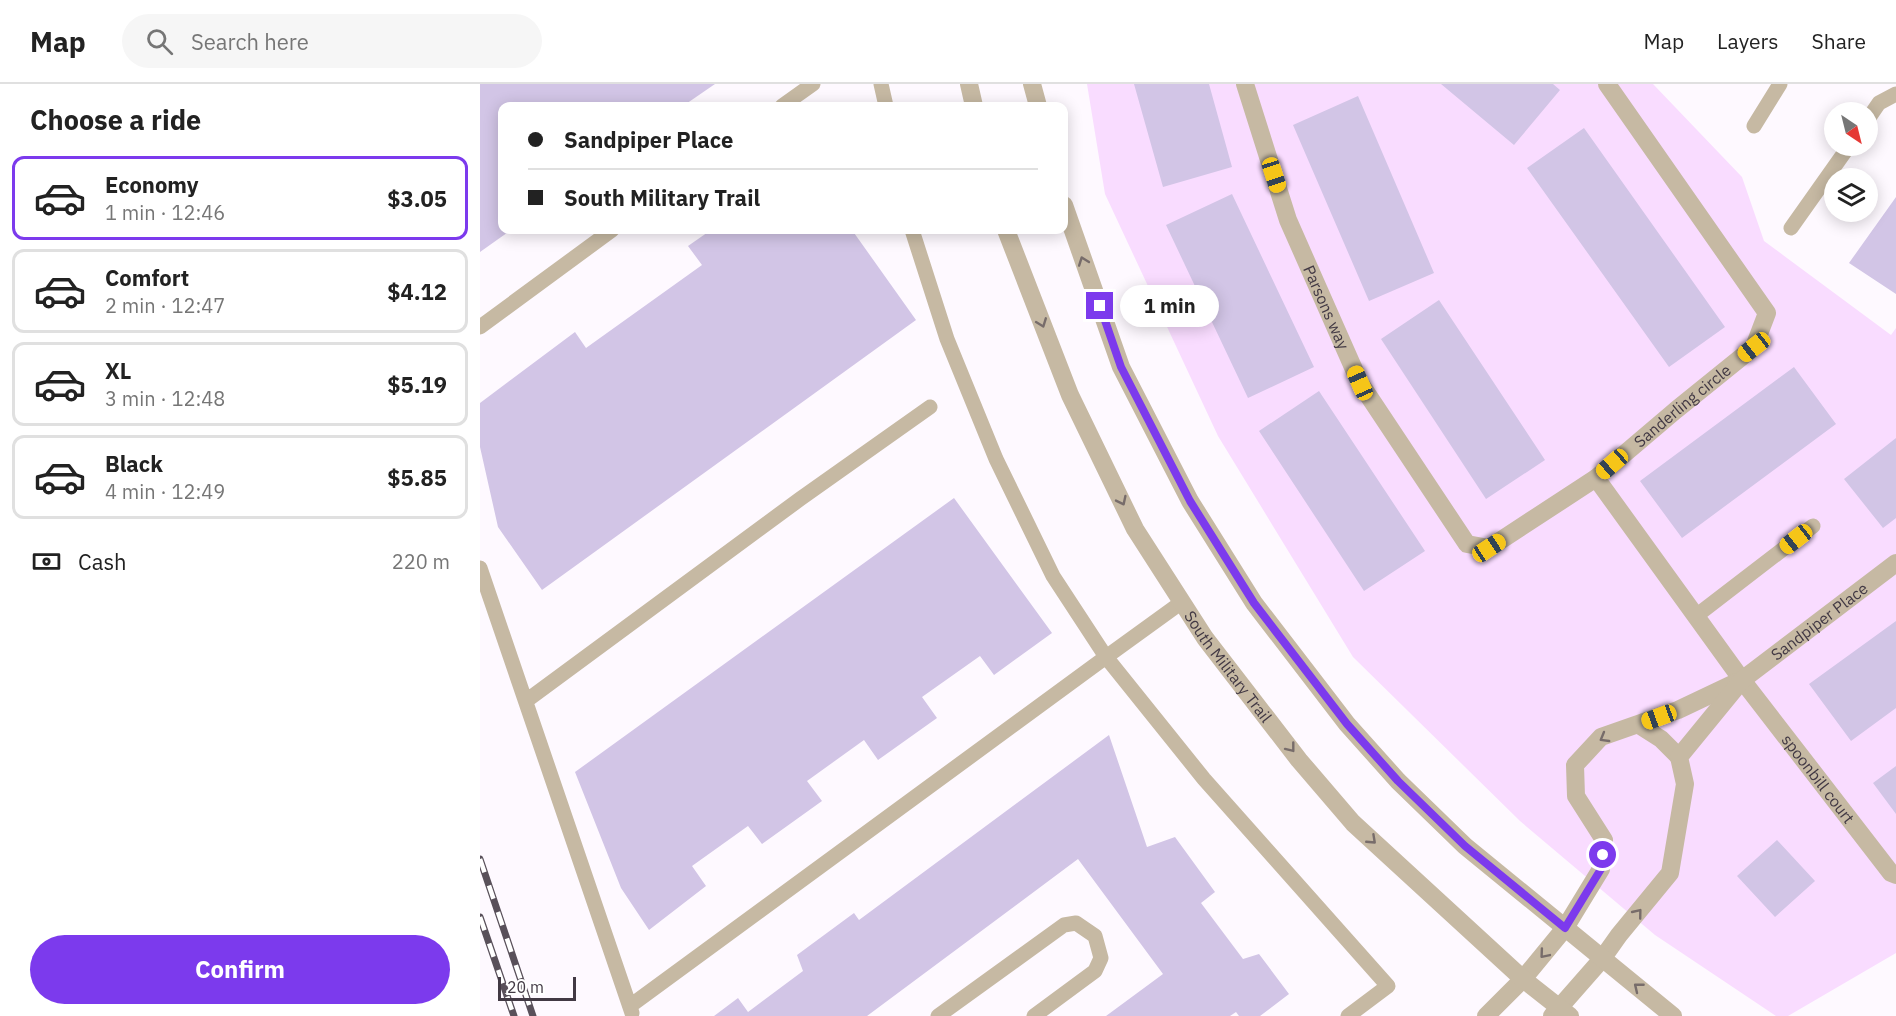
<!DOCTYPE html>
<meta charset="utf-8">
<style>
body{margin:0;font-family:"IBM Plex Sans",sans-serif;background:#f6f6f6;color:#222;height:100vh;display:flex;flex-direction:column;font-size:22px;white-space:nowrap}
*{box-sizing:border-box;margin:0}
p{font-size:20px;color:#767676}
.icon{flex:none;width:33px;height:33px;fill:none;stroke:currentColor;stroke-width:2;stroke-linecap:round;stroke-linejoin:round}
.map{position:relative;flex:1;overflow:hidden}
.details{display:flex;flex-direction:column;background:#fff;width:480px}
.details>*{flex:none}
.guide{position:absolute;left:18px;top:18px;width:570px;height:132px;border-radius:12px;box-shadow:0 3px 15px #0003;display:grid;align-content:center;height:132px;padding:0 30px;background:#fff}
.needle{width:39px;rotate:145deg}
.controls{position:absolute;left:1344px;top:18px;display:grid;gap:12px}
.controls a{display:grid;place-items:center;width:54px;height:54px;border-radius:50%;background:#fff;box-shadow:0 3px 15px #0003;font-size:30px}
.scale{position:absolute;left:18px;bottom:15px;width:78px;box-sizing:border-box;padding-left:6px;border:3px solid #423944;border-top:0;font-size:16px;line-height:21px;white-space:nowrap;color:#423944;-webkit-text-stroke:4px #fff;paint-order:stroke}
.end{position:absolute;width:27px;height:27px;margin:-14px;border:8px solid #7c3aed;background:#fff;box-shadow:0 0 0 3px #fff}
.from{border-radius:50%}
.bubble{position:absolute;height:42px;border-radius:21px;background:#fff;box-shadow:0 3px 15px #0003;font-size:20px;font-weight:800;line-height:42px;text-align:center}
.car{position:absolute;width:18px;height:36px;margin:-18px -9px;border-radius:8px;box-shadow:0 0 4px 2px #0007;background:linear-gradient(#f5c518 24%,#345 0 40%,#f5c518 0 76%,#345 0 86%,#f5c518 0)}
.guide b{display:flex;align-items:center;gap:21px;height:57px;font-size:22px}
.guide b+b{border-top:2px solid #e0e0e0}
.guide i{width:15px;height:15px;background:#222}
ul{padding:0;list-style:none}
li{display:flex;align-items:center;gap:18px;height:84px;margin:0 12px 9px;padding:0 18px;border:3px solid #e0e0e0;border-radius:12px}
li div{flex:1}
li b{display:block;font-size:22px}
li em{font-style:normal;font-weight:800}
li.active{border-color:#7c3aed}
li>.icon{width:54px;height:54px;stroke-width:1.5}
h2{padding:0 30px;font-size:27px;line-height:72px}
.pay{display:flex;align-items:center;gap:15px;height:66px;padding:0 30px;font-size:22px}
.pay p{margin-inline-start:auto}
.cta{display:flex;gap:12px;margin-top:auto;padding:12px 30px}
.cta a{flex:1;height:69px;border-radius:36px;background:#7c3aed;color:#fff;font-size:24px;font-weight:800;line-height:69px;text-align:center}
header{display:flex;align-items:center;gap:36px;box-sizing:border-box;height:84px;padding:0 30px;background:#fff;border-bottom:2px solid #e0e0e0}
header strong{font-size:28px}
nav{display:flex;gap:33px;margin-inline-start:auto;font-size:21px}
.search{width:420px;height:54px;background:#f6f6f6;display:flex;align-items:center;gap:15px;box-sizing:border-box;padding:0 21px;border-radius:33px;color:#767676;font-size:22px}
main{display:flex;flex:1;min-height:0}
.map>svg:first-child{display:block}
.green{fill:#f9dcff}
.building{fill:#d2c5e6}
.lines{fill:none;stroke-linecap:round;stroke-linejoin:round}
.service{stroke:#c6b9a3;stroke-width:15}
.minor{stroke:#c6b9a3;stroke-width:18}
.tertiary{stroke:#c6b9a3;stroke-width:18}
.rail-casing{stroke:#59505a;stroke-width:7}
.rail{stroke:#fff;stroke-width:4.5;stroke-dasharray:14;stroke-linecap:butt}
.oneway{stroke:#776c6a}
.route{stroke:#7c3aed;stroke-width:8}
.labels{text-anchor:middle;stroke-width:4.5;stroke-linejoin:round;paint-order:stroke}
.street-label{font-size:16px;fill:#423944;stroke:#fff}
</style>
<header>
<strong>Map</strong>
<div class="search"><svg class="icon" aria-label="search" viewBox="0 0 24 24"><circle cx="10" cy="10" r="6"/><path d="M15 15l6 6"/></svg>Search here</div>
<nav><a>Map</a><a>Layers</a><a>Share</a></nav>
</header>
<main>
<section class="details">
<h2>Choose a ride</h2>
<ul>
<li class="active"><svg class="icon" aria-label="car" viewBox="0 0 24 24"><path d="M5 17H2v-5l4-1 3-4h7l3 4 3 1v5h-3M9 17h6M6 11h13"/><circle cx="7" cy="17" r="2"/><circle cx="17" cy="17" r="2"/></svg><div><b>Economy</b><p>1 min · 12:46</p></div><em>$3.05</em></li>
<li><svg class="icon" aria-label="car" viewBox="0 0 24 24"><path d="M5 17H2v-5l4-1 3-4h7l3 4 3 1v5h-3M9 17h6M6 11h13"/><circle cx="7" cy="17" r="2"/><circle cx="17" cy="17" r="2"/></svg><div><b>Comfort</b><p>2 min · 12:47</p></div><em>$4.12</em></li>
<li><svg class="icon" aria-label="car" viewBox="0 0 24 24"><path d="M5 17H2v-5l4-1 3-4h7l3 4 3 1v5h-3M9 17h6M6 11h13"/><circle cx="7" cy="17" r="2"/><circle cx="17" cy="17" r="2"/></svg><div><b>XL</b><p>3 min · 12:48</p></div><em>$5.19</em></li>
<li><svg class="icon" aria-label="car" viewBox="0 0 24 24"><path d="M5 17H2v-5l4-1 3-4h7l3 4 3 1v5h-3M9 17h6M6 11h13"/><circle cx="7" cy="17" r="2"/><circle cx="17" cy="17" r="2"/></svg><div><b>Black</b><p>4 min · 12:49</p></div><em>$5.85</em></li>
</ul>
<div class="pay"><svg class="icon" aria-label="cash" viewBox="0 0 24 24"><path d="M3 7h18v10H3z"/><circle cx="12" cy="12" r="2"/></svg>Cash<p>220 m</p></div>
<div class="cta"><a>Confirm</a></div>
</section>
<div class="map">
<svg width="1416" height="932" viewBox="0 0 1416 932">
<rect width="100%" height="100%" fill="#fef9ff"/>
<!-- green -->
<path class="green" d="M607 0H1173L1262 93 1284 157 1411 251 1416 244V869L1308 932H1296L1175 851 1040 737 873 573 738 352 625 110Z"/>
<!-- building -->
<path class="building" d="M0 0H235L203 22H22V146H31L0 168Z
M654 0H729L752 83 683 103Z
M961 0H1073L1080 6 1034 61Z
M878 12 954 189 889 217 813 41Z
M1104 44 1245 243 1189 283 1047 84Z
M752 110 834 283 768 314 686 141Z
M1416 113V210L1369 179Z
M231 146H372L436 236 62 506 18 443 0 363V319L95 248 106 264 222 181 208 162Z
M959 216 1065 376 1006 415 901 255Z
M1314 283 1356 340 1202 454 1160 397Z
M839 307 945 467 884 507 779 347Z
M1416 354V434L1403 444 1364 395Z
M474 414 572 549 514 591 500 572 442 613 457 634 398 676 384 656 327 697 342 717 282 760 268 742 212 782 226 802 169 846 141 804 95 688Z
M1416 537V624L1371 657 1329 600Z
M629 651 667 763 695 753 735 808 721 819 763 875 779 870 809 910 780 932H759L756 928 750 932H626L683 890 598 775 387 932H234L258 914 268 928 323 887 317 871 374 829 379 836Z
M1416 682V730L1393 699Z
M1297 756 1335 797 1295 833 1257 792Z"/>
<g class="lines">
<!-- service -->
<path class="service" d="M401 0 406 22
M302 22 333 0
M1388 35 1399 19 1416 10
M1274 42 1300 0
M1311 144 1369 62
M0 243 132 146
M0 484 152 929
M702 518 626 573 724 695 908 902 868 932
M1216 532 1333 442
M46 617 320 415 450 323
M150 922 626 573 573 492 516 375 467 255 432 146
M458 932 584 841 596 839 615 852 621 874 615 887 554 932"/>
<!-- minor -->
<g class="minor">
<path id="s1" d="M765 0 808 136 880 299 987 460 1009 464 1116 394 1196 326 1274 263 1287 229 1127 0"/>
<path id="s2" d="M1116 394 1262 596 1411 789 1416 791"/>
<path d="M1159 641 1181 655 1199 673"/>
<path d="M1006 932 1043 895 1085 844 1121 785 1124 756 1096 712 1095 681 1121 653 1198 626 1257 598"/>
<path id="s3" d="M1072 932 1122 875 1139 851 1190 789 1205 700 1199 673 1262 596 1416 479"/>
</g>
<!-- tertiary -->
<g class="tertiary">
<path d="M489 0 494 22"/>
<path d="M552 0 558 22"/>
<path d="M584 121 641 283 710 417 774 519 867 640 918 697 985 762 1193 932"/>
<path id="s4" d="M526 146 590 311 655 445 725 554 819 676 873 739 1043 895 1090 932"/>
</g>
<defs>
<path id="rail" d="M0 775 53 932
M0 833 34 932"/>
</defs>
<!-- rail casing -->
<use href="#rail" class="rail-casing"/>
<!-- rail -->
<use href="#rail" class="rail"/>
</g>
<!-- one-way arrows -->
<defs><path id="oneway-chevron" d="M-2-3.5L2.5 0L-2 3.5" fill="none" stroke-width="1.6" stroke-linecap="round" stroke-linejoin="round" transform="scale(1.5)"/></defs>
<g class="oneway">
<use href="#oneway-chevron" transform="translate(603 177) rotate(-110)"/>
<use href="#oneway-chevron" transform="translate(562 239) rotate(69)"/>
<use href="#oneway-chevron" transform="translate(642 417) rotate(64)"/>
<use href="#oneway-chevron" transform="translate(1124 654) rotate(150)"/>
<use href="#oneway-chevron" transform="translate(811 664) rotate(52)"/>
<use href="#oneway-chevron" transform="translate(892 756) rotate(43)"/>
<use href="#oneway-chevron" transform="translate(1158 829) rotate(-51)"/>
<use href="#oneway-chevron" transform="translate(1064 870) rotate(130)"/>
<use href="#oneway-chevron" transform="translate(1158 903) rotate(-141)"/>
</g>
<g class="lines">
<!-- route -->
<path class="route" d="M620 222 641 283 710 417 774 519 867 640 918 697 985 762 1085 844 1121 785 1123 771"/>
</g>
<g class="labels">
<!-- street labels -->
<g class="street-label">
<text dy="6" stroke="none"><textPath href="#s1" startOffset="238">Parsons way</textPath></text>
<text dy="6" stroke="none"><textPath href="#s1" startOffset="777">Sanderling circle</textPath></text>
<text dy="6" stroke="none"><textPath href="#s3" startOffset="500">Sandpiper Place</textPath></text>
<text dy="6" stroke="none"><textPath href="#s4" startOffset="492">South Military Trail</textPath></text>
<text dy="6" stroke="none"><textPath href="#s2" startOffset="374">spoonbill court</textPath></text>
</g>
</g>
</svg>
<div class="controls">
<a><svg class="needle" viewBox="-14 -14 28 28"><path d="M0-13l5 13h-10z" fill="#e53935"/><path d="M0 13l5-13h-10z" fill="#767676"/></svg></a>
<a><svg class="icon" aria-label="layers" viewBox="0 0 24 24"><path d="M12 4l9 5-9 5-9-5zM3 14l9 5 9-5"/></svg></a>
</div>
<div class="scale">20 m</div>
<i class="end from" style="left:1123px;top:771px"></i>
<i class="end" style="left:620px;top:222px"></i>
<div class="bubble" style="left:640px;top:201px;width:99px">1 min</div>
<i class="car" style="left:794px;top:91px;rotate:162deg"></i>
<i class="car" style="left:1274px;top:263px;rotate:232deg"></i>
<i class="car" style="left:880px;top:299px;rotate:336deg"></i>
<i class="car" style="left:1132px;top:380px;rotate:229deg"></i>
<i class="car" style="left:1316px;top:455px;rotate:232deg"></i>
<i class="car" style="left:1009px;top:464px;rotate:57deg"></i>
<i class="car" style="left:1179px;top:633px;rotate:250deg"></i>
<div class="guide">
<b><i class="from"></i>Sandpiper Place</b>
<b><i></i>South Military Trail</b>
</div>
</div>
</main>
